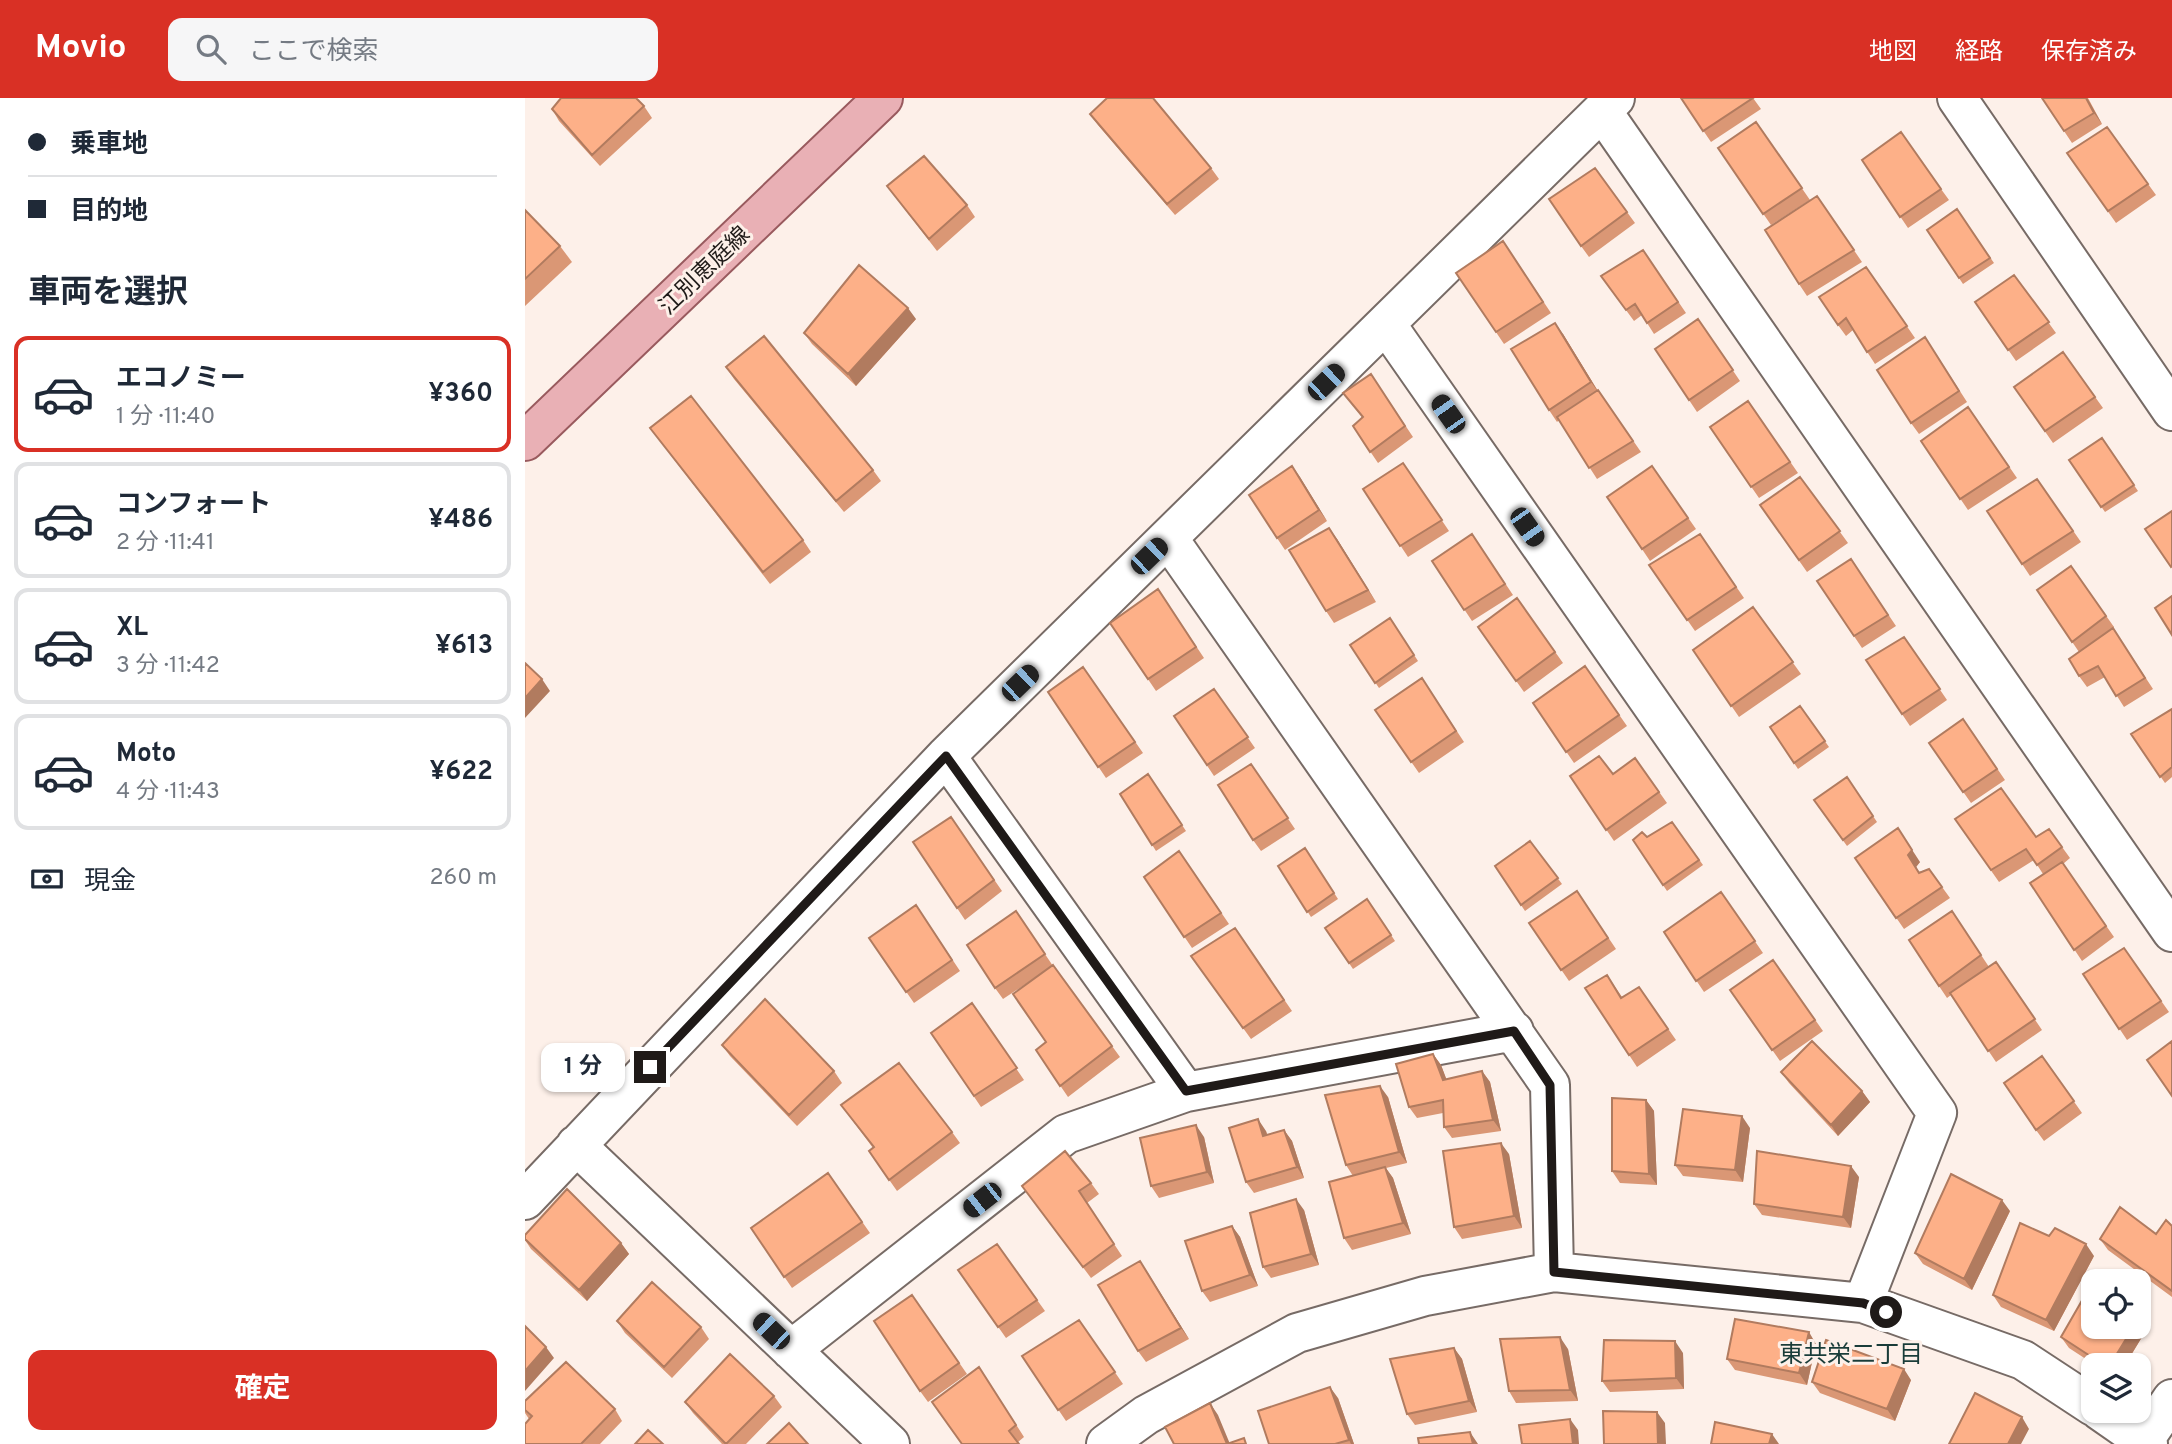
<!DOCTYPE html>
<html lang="ja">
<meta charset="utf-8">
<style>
body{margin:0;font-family:Overpass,"Noto Sans JP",sans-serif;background:#f6f6f7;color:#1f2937;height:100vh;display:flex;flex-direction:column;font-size:26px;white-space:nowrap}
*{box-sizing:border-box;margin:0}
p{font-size:23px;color:#747a83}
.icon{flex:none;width:38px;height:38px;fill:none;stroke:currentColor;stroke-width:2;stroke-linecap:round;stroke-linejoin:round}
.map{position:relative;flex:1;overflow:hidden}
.panel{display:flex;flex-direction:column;background:#fff;width:525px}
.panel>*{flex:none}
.guide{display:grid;align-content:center;height:154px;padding:0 28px;background:#fff}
.controls{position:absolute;left:1556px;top:1171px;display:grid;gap:14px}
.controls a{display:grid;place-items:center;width:70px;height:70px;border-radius:14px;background:#fff;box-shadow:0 2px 5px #0004;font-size:35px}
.end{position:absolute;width:32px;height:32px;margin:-16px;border:9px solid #1f1a18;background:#fff;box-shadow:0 0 0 4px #fff}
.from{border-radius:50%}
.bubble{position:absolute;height:49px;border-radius:14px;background:#fff;box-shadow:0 2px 5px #0004;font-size:23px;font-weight:700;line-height:49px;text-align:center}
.car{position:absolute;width:21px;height:42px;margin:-21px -10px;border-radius:9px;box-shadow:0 0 5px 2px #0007;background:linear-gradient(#222 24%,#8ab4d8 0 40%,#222 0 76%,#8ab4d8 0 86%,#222 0)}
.guide b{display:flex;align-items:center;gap:24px;height:66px;font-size:26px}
.guide b+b{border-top:2px solid #e0e1e3}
.guide i{width:18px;height:18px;background:#1f2937}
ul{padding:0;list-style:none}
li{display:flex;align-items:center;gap:21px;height:116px;margin:0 14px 10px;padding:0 14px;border:4px solid #e0e1e3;border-radius:14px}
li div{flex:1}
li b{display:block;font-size:26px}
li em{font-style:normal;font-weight:700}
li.active{border-color:#d93025}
li>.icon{width:63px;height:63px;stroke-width:1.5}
h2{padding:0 28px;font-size:32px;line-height:84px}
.pay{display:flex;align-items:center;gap:18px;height:77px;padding:0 28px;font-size:26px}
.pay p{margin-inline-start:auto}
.button{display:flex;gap:14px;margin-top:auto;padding:14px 28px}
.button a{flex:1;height:80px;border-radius:14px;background:#d93025;color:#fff;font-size:28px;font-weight:700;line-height:80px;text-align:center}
header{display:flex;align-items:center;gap:42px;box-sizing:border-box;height:98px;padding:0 35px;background:#d93025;color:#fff}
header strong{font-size:33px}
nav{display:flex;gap:38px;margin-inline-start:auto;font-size:24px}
.search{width:490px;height:63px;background:#f6f6f7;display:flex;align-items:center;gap:18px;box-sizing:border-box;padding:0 24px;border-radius:14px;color:#747a83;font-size:26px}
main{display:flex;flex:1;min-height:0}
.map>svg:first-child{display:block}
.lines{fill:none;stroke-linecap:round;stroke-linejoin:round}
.street-casing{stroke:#776b66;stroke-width:42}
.primary-casing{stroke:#995a5e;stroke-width:42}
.street{stroke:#fff;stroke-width:38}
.primary{stroke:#e9b0b5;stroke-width:38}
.wall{fill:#da9775}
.shaded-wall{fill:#b17b5f}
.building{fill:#fdb088;stroke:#b17b5f;stroke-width:2}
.route{stroke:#1f1a18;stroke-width:9}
.labels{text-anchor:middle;stroke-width:6;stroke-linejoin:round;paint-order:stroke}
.street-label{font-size:23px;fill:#1f1a18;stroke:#fdf0e9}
.neighbourhood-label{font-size:24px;fill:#193c39;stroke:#fdf0e9}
</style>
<header>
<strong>Movio</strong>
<div class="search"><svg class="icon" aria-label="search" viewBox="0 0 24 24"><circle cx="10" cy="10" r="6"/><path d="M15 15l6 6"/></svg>ここで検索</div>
<nav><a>地図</a><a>経路</a><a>保存済み</a></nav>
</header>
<main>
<section class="panel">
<div class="guide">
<b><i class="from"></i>乗車地</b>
<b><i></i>目的地</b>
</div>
<h2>車両を選択</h2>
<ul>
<li class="active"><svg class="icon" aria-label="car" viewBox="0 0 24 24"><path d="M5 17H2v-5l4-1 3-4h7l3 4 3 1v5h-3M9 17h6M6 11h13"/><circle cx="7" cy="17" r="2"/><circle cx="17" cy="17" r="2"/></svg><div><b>エコノミー</b><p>1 分 · 11:40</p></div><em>¥360</em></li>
<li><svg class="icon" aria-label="car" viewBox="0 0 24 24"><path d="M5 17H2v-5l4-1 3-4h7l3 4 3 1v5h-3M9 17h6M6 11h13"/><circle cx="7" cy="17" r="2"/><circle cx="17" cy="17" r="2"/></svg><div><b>コンフォート</b><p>2 分 · 11:41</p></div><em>¥486</em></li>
<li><svg class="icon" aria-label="car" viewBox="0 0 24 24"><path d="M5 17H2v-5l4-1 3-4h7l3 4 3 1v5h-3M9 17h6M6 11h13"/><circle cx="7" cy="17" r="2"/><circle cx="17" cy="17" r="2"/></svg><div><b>XL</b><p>3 分 · 11:42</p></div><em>¥613</em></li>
<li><svg class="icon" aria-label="car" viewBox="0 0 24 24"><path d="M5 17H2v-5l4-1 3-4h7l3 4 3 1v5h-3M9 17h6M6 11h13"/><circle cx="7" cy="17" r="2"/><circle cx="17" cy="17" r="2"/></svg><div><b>Moto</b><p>4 分 · 11:43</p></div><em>¥622</em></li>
</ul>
<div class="pay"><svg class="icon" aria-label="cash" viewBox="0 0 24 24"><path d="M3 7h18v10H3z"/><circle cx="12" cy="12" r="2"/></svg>現金<p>260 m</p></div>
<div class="button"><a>確定</a></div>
</section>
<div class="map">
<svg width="1647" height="1346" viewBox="0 0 1647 1346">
<rect width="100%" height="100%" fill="#fdf0e9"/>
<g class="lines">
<defs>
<path id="street" d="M1432 0 1647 313
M1077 13 1647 834
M861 226 1412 1015 1338 1205
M643 440 1025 987 1029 1174
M421 658 661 994
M51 1047 365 1346
M0 1102 421 658 1090 0
M266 1252 541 1036 661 994 989 933
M1574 1312 1623 1346
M1619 1342 1647 1301
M581 1346 621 1317 772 1235 900 1198 1029 1174 1338 1205 1498 1262 1568 1308"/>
<path id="primary" d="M0 343 358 0"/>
</defs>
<!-- street casing -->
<use href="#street" class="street-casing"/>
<!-- primary casing -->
<use href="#primary" class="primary-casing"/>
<!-- street -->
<use href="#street" class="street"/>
<!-- primary -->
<use href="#primary" class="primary"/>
</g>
<!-- wall -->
<path class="wall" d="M1156 0H1228L1236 11 1186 44Z
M1517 0H1563L1577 26 1547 45Z
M119 8 127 20 75 68 34 23 27 11Z
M565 16 686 70 694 81 650 117 573 27Z
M1231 24 1285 102 1246 127 1193 50Z
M1582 29 1631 97 1591 125 1542 55Z
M1337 62 1416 91 1424 102 1383 130Z
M1070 70 1110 125 1064 159 1056 148Z
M362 88 442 107 450 119 412 153Z
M1292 98 1337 164 1282 198 1274 186Z
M1432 111 1469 165 1438 186 1402 132Z
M0 112 35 148 47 164 0 208Z
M978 143 1026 215 979 246 931 175Z
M1118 152 1161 215 1129 236 1117 217 1109 223 1076 178Z
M1341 169 1390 240 1350 266 1328 232 1321 238 1313 227Z
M1489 177 1531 235 1491 263 1450 204Z
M391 221 331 288 287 246 279 235Z
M1173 221 1215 283 1172 314 1130 251Z
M1038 236 1073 293V292L1116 354 1072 381 1034 322 1032 324 1024 312Z
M1400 239 1442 304 1394 336 1386 325Z
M1538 254 1578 310 1528 345 1489 289Z
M201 269 348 372 356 383 319 414 209 281Z
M846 276 888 339 853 365 828 328 837 319 818 295Z
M1223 303 1273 375 1234 400 1185 329Z
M1443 309 1492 380 1443 412 1396 343Z
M125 330 278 442 286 454 245 486Z
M1577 340 1613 393 1580 414 1544 362Z
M878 365 924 433 883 459 838 391Z
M767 368 802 423 760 452 752 440Z
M1127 368 1171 431 1125 463 1082 399Z
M1275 379 1323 445 1282 474 1235 407Z
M1512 381 1556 444 1505 478 1462 413Z
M947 436 988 497 947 523 907 463Z
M1175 436 1219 500 1170 533 1124 467Z
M812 441 851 504 809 525 801 513Z
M1326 461 1371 528 1337 550 1292 483Z
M1546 468 1589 529 1581 535 1588 530 1628 591 1599 609 1580 579 1562 589 1554 578V554L1512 492Z
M633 491 679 560 631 593 585 525Z
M992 500 1038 565 999 594 953 529Z
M1228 509 1276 576 1214 619 1168 552Z
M865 520 893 563 854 590 825 547Z
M1379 539 1422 602 1385 628 1341 562Z
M1060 568 1102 628 1049 665 1008 605Z
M558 569 618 655 581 680 523 594Z
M897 580 939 644 894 675 850 612Z
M689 591 730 650 689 678 649 618Z
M1275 608 1304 649 1273 671 1245 629Z
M1647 611V679L1640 685 1606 636Z
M1438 621 1480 682 1446 705 1404 645Z
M1110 660 1142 705 1089 743 1045 678 1088 676Z
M726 666 770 731 736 753 728 742Z
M623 676 661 733 631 753 595 696Z
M1322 679 1352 724 1322 748 1289 702Z
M426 719 477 793 440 822 388 744Z
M1430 721 1511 739 1524 731 1545 760 1538 766 1589 839 1557 863 1505 785 1518 776 1509 762 1474 784Z
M1147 724 1178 767 1142 793 1108 742 1122 739Z
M1005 743 1037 786 1000 813 970 768Z
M780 750 813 801 786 819 753 768Z
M654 753 704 826 667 850 619 779Z
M1330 760 1395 764 1391 769 1394 774 1404 771 1425 800 1379 831Z
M1052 793 1091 851 1044 883 1004 825Z
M1196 794 1238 855 1179 894 1139 834Z
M842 801 870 843 828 871 800 830Z
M391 807 435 873 389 905 344 840Z
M491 813 528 868 478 901 470 890Z
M1427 813 1464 869 1471 864 1517 932 1471 964 1426 897 1422 900 1414 888Z
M710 830 767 913 726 941 666 858Z
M1599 850 1644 914 1602 942 1558 876Z
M1248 862 1298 933 1255 963 1205 892Z
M528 867 595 959 543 999 511 952 521 944Z
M1082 877 1097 899 1114 889 1151 942 1112 969 1060 890Z
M447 905 499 982 456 1009 406 935Z
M197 947 309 973 317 985 272 1028 205 958Z
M908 956 916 967 921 981 957 973 965 984 976 1033 927 1040 919 1029 918 1015 892 1020 884 1009Z
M1517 958 1557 1015 1519 1043 1511 1032Z
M1256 974 1337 993 1345 1004 1313 1038 1264 985Z
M863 999 882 1065 861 1070 868 1080 886 1136 827 1152 819 1140 828 1078 821 1067Z
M1121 1002 1129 1013 1132 1087 1095 1085 1087 1073Z
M316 1007 427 1034 435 1045 372 1093 344 1053 348 1050Z
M1225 1030 1218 1084 1158 1078 1150 1067Z
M759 1032 767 1043 779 1080 729 1095 721 1084 741 1033 742 1037Z
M679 1039 689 1085 634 1100 626 1088Z
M984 1056 997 1130 937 1141 929 1129Z
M303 1075 345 1135 267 1190 226 1130Z
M1334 1079 1326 1130 1237 1117 1229 1106Z
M566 1085 574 1096 562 1105 597 1158 566 1180 497 1088Z
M779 1112 794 1167 746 1180 738 1169Z
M1485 1113 1447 1192 1398 1166 1390 1155Z
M707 1128 715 1139 733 1188 685 1204 677 1193Z
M1647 1128V1199L1583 1152 1575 1141 1631 1136Z
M0 1137 96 1145 104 1156 62 1203 6 1151 0 1142Z
M472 1146 520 1213 481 1240 433 1172Z
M1569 1158 1529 1233 1476 1209 1468 1197Z
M615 1163 664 1241 621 1264 613 1253Z
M387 1197 442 1276 403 1304 395 1293Z
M554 1222 598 1286 541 1323 497 1258Z
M92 1223 176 1229 184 1241 147 1280 100 1235Z
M1568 1228H1610L1617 1239 1600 1267H1570L1544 1250 1536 1239Z
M1291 1246 1282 1287 1210 1272 1202 1261Z
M929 1250 937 1261 952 1314 890 1327 882 1316Z
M1043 1251 1053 1303 991 1305 984 1293Z
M1158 1255 1159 1291 1085 1294 1077 1283Z
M462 1281 499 1339 493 1344 437 1346Z
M1386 1282 1370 1323 1295 1295 1287 1284Z
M249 1298 257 1309 221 1346H197L168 1315 160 1304Z
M813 1300 829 1346H744Z
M0 1303 90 1311 97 1323 75 1346H0L4 1321 0 1315Z"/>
<!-- shaded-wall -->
<path class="shaded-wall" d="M1561 0H1562L1577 26 1569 15Z
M383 210 391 221 331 288 323 276Z
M1030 225 1038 236 1074 295 1066 284Z
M767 368 775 379 802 423 794 412Z
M804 430 812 441 851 504 843 492Z
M17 581 25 593 0 620V600Z
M1373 730 1395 764 1391 769 1401 786 1383 757Z
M908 956 916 967 926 993 918 982Z
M957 973 965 984 976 1033 968 1022Z
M855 988 863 999 882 1065 874 1054Z
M1337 993 1345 1004 1313 1038 1306 1027Z
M1121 1002 1129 1013 1132 1087 1124 1076Z
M1217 1018 1225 1030 1218 1084 1210 1072Z
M733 1021 741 1033 746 1049 738 1038Z
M671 1027 679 1039 689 1085 682 1074Z
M759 1032 767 1043 779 1080 772 1069Z
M976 1045 984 1056 997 1130 989 1118Z
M1326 1068 1334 1079 1326 1130 1318 1119Z
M860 1069 868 1080 886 1136 878 1125Z
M771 1101 779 1112 794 1167 786 1156Z
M1477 1102 1485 1113 1447 1192 1439 1181Z
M707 1128 715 1139 733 1188 725 1177Z
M96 1145 104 1156 62 1203 54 1192Z
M1561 1146 1569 1158 1529 1233 1521 1222Z
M615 1163 623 1175 664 1241 656 1230Z
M1609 1228 1617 1239 1600 1267H1585Z
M1284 1234 1291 1246 1282 1287 1274 1275Z
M1035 1239 1043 1251 1053 1303 1045 1292Z
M1150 1243 1158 1255 1159 1291 1151 1280Z
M21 1249 29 1260 0 1293V1273Z
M929 1250 937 1261 952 1314 944 1303Z
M1379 1271 1386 1282 1370 1323 1362 1311Z
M805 1289 813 1300 829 1346H826L824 1342Z
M685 1305 693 1317 705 1346H702Z
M1132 1314 1140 1325 1141 1346H1133Z
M1497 1319 1504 1331 1496 1346H1483Z
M1045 1321 1053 1332 1054 1346H1048Z
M945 1334 953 1346H948Z
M1247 1336 1254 1346H1244Z"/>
<!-- building -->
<path class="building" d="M36 0H111L119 8 67 57 27 11Z
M582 0H628L686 70 642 106 565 16Z
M1156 0H1228L1178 33Z
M1517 0H1561L1569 15 1539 33Z
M1231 24 1277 90 1238 116 1193 50Z
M1582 29 1623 86 1583 113 1542 55Z
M1376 34 1416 91 1375 119 1337 62Z
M399 58 442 107 404 141 362 88Z
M1070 70 1102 114 1056 148 1024 101Z
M1292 98 1329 152 1274 186 1240 132Z
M1432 111 1465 160 1434 180 1402 132Z
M0 112 35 148 0 181Z
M978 143 1018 204 971 234 931 175Z
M1118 152 1153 204 1122 225 1110 206 1101 212 1076 178Z
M334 167 383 210 323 276 279 235Z
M1341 169 1382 228 1342 254 1321 220 1313 227 1294 199Z
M1489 177 1524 224 1483 252 1450 204Z
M1173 221 1208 272 1164 302 1130 251Z
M1030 225 1066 284 1024 312 986 251Z
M239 238 348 372 311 403 201 269Z
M1400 239 1434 293 1386 325 1352 272Z
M1538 254 1570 299 1520 333 1489 289Z
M846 276 880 328 845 354 828 328 838 319 818 295Z
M1073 292 1108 343 1064 370 1032 319Z
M166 298 278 442 238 474 125 330Z
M1223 303 1265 364 1226 389 1185 329Z
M1443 309 1484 369 1435 401 1396 343Z
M1577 340 1609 387 1576 409 1544 362Z
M878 365 917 422 875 448 838 391Z
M767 368 794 412 752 440 724 397Z
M1127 368 1163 420 1117 451 1082 399Z
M1275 379 1315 433 1274 462 1235 407Z
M1512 381 1548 433 1497 466 1462 413Z
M1647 413V468L1646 469 1620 431Z
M804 430 843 492 801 513 764 452Z
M947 436 980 486 939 512 907 463Z
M1175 436 1211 489 1162 522 1124 467Z
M1326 461 1363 517 1329 538 1292 483Z
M1546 468 1581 518 1547 544 1512 492Z
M633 491 671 549 623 581 585 525Z
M1647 498V537L1630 510Z
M992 500 1030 554 991 583 953 529Z
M1228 509 1268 564 1206 608 1168 552Z
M865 520 889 557 850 585 825 547Z
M1588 530 1620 580 1591 598 1573 568 1554 578 1544 561Z
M1379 539 1415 591 1377 616 1341 562Z
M0 565 17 581 0 600Z
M1060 568 1094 617 1041 654 1008 605Z
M558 569 610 644 573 669 523 594Z
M897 580 931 633 886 664 850 612Z
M689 591 723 639 682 667 649 618Z
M1275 608 1300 643 1269 665 1245 629Z
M1647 611V669L1635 679 1606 636Z
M1438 621 1472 671 1438 694 1404 645Z
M1074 658 1088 676 1110 660 1134 694 1081 732 1045 678Z
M726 666 763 720 728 742 693 687Z
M623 676 657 727 627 747 595 696Z
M1322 679 1348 718 1318 742 1289 702Z
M1476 690 1511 739 1524 731 1537 749 1512 767 1501 751 1466 772 1430 721Z
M426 719 469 782 432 810 388 744Z
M1147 724 1174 762 1138 787 1108 742 1117 734 1122 739Z
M1373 730 1387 752 1383 757 1394 775 1404 771 1417 789 1371 820 1330 760Z
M1005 743 1033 780 996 807 970 768Z
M780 750 809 795 782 814 753 768Z
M654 753 696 815 659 839 619 779Z
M1537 764 1581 828 1549 852 1505 785Z
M1052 793 1083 840 1036 872 1004 825Z
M1196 794 1230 843 1171 883 1139 834Z
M842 801 866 837 824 865 800 830Z
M391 807 427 862 381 894 344 840Z
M491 813 520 856 470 890 442 847Z
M1427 813 1456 857 1414 888 1384 842Z
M710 830 759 902 718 930 666 858Z
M1599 850 1636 903 1594 931 1558 876Z
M1248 862 1290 922 1247 952 1205 892Z
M1471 864 1510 921 1463 953 1425 895Z
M528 867 587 948 535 988 511 952 521 944 488 896Z
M1082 877 1096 900 1114 889 1143 931 1104 957 1060 890Z
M240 901 309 973 264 1017 197 947Z
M447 905 492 970 449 998 406 935Z
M1287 943 1337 993 1306 1027 1256 974Z
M1647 943V998L1622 962Z
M908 956 918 982 957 973 968 1022 919 1029 918 1002 884 1009 871 966Z
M1517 958 1549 1003 1511 1032 1479 985Z
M374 965 427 1034 364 1082 344 1053 349 1049 316 1007Z
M855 988 874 1054 821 1067 800 997Z
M1087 1000 1121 1002 1124 1076 1087 1073Z
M1158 1011 1217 1018 1210 1072 1150 1067Z
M733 1021 738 1038 759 1032 772 1069 721 1084 704 1030Z
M671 1027 682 1074 626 1088 615 1040Z
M976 1045 989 1118 929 1129 918 1053Z
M540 1053 566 1085 554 1093 589 1146 558 1169 497 1088Z
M1232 1053 1326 1068 1318 1119 1229 1106Z
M860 1069 878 1125 819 1140 804 1084Z
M303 1075 337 1124 259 1179 226 1130Z
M1426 1076 1477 1102 1439 1181 1390 1155Z
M42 1091 96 1145 54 1192 0 1141V1137Z
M771 1101 786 1156 738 1169 725 1115Z
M1595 1109 1631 1136 1641 1122 1647 1128V1193L1575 1141Z
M1495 1125 1524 1138 1530 1130 1561 1146 1521 1222 1468 1197Z
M707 1128 725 1177 677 1193 660 1143Z
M472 1146 512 1202 473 1229 433 1172Z
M615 1163 656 1230 613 1253 573 1187Z
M127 1184 176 1229 139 1269 92 1223Z
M1563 1192 1568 1196V1228H1609L1585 1267H1579L1536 1239Z
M387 1197 434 1265 395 1293 349 1223Z
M1210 1221 1284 1234 1274 1275 1202 1261Z
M554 1222 590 1274 533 1312 497 1258Z
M0 1228 21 1249 0 1273Z
M1035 1239 1045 1292 984 1293 975 1241Z
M1079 1242 1150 1243 1151 1280 1077 1283Z
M1301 1242 1379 1271 1362 1311 1287 1284Z
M929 1250 944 1303 882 1316 865 1261Z
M205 1256 249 1298 201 1346 160 1304Z
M41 1264 90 1311 56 1346H0V1326L7 1318 0 1312V1303Z
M454 1269 491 1327 484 1333 494 1346H437L407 1304Z
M805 1289 824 1342 810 1346H744L733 1313Z
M1450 1295 1497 1319 1483 1346H1424Z
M685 1305 702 1346 719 1340 721 1346H649L640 1329Z
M1078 1313 1132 1314 1133 1346H1079Z
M1045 1321 1048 1346H997L994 1327Z
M1190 1324 1247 1336 1244 1346H1186Z
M264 1325 283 1346H242Z
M123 1332 138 1346H110Z
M945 1334 948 1346H894L893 1340Z"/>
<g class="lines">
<!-- route -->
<path class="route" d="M125 969 421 658 661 993 989 933 1025 987 1029 1174 1338 1205 1361 1214"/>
</g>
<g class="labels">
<!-- street labels -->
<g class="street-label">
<text transform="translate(179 172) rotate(-44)" y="8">江別恵庭線</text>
</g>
<!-- neighbourhood labels -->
<g class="neighbourhood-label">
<text x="1326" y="1264">東共栄二丁目</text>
</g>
</g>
</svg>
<div class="controls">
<a><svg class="icon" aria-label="locate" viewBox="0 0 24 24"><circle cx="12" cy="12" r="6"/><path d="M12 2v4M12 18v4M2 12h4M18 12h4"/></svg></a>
<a><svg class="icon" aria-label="layers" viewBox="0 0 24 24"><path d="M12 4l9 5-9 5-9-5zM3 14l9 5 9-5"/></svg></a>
</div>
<i class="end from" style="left:1361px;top:1214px"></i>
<i class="end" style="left:125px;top:969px"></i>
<div class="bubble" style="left:16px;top:945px;width:84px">1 分</div>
<i class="car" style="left:801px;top:284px;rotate:46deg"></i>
<i class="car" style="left:923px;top:316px;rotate:325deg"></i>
<i class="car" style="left:1002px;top:429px;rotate:145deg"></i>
<i class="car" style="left:624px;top:458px;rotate:46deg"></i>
<i class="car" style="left:495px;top:585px;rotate:46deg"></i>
<i class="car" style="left:457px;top:1102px;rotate:232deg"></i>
<i class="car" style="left:246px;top:1233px;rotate:314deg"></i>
</div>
</main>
